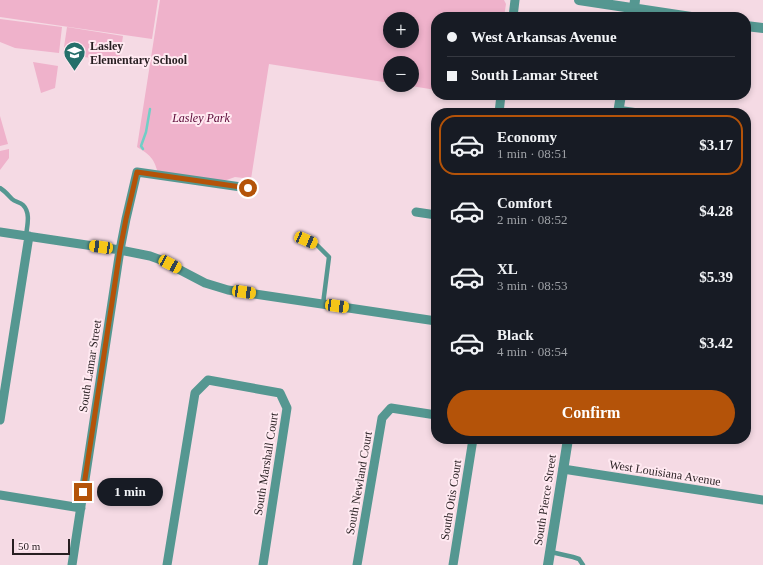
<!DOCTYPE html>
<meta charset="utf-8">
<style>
body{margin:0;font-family:"Times New Roman",serif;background:#242831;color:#f1f3f6;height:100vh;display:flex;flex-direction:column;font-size:15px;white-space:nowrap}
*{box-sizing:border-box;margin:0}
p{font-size:13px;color:#9ea1a6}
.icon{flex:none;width:22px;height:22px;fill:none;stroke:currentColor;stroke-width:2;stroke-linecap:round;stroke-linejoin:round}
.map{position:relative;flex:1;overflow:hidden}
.sheet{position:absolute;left:431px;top:108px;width:320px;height:336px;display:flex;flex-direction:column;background:#171b24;border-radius:16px;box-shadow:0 2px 6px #0003}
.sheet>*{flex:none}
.banner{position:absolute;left:431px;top:12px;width:320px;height:88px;border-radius:16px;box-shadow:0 2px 6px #0003;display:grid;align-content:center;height:88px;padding:0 16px;background:#171b24}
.tools{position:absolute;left:383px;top:12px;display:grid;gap:8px}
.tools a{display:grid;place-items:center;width:36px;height:36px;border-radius:50%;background:#171b24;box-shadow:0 2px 6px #0003;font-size:20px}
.scale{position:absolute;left:12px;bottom:10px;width:58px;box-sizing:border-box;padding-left:4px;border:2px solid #271e21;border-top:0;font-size:11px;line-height:14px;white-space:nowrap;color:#271e21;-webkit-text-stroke:3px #ffe9f1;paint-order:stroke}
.end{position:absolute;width:18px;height:18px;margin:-9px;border:5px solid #b45309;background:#fff;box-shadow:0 0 0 2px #fff}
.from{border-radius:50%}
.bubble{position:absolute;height:28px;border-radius:14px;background:#171b24;box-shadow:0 2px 6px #0003;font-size:13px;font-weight:600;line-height:28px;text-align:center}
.car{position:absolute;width:12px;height:24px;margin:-12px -6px;border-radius:5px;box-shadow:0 0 3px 1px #0007;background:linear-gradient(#f5c518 24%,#345 0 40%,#f5c518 0 76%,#345 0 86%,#f5c518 0)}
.banner b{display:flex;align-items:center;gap:14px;height:38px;font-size:15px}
.banner b+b{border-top:1px solid #363941}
.banner i{width:10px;height:10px;background:#f1f3f6}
ul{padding:7px 0 0;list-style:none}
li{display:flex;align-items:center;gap:12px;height:60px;margin:0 8px 6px;padding:0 8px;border:2px solid transparent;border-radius:16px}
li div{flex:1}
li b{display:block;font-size:15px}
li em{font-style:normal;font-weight:600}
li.current{border-color:#b45309}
li>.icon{width:36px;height:36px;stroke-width:1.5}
.button{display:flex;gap:8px;margin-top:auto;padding:8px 16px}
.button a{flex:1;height:46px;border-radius:24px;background:#b45309;color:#fff;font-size:16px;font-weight:600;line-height:46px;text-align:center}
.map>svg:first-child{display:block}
.green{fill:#efb2cb;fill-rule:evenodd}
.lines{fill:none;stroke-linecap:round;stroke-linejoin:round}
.stream{stroke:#71cec6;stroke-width:2.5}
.service{stroke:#559791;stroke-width:4.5}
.minor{stroke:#559791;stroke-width:9}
.tertiary{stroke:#559791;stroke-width:10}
.route{stroke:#b45309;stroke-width:5}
.labels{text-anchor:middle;stroke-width:4;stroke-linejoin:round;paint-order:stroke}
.poi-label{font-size:12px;font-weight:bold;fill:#271e21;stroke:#ffe9f1;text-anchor:start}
.park-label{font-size:12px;font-style:italic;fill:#5a0736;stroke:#ffe9f1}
.street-label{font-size:12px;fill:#271e21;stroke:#ffe9f1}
</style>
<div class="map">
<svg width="763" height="565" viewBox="0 0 763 565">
<rect width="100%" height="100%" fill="#f5dae4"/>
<!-- green -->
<path class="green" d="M0 0H158L152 39 0 17Z
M160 0H504L506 4 504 17H436V90L405 85H412V63H390V83L269 64 251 179 235 177 221 182 158 173C154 158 150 155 137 147ZM390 19H412V41H390Z
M0 19 62 27 59 53 15 48 0 42Z
M67 27 123 36 119 62 63 54Z
M33 62 58 66 55 88 41 93Z
M0 116 8 144 0 146Z
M9 149V158L0 170V151Z"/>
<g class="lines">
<!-- stream -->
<path class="stream" d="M143 149 141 146 146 132 150 109"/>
<!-- service -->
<path class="service" d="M619 108 654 113
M0 188C5 191 8 195 12 199 15 202 20 202 23 205 31 213 27 226 26 236
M306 240 317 245 329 257 323 304
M551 552 573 557 579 559 583 565"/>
<!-- minor -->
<path class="minor" d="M513 17 515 0
M499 113 501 95
M416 212 436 215
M0 232 120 250 150 256 161 260 205 283 228 290 436 321
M0 420 29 236
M563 469 763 500
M0 495 81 508
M72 565 120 250 126 219 137 172 248 188
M167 565 195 393 208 380 280 393 287 408 263 565
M357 565 382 418 391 408 436 415
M453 565 473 439"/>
<!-- tertiary -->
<path class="tertiary" d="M579 0 691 17
M633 17 635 0
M746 26 763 28
M618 113 621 95
M548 565 568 439"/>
</g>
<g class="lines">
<!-- route -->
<path class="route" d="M83 492 120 250 126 219 137 172 248 188"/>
</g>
<!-- icons -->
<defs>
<symbol id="school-pin" viewBox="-11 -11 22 30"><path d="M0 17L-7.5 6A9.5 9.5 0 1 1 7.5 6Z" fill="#256f6a" stroke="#ffe9f1"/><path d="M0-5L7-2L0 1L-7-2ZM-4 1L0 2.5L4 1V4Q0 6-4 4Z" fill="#fff"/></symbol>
</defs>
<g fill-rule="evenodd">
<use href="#school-pin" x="62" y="40" width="25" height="34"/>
</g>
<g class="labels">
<!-- poi labels -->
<g class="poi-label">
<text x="90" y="50">Lasley<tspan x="90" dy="14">Elementary School</tspan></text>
</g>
<!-- park labels -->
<g class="park-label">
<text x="201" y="122">Lasley Park</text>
</g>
<!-- street labels -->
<g class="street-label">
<text transform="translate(90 366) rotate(-81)" y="4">South Lamar Street</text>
<text transform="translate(266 464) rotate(-81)" y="4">South Marshall Court</text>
<text transform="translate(665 473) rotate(9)" y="4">West Louisiana Avenue</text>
<text transform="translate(359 483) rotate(-80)" y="4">South Newland Court</text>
<text transform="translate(451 500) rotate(-81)" y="4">South Otis Court</text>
<text transform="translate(545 500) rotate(-81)" y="4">South Pierce Street</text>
</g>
</g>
</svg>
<div class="tools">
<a>+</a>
<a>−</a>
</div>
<div class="scale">50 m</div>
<i class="end from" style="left:248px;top:188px"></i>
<i class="end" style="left:83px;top:492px"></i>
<div class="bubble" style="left:97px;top:478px;width:66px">1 min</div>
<i class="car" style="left:306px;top:240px;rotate:113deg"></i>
<i class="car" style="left:101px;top:247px;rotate:278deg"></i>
<i class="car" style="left:170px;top:264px;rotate:118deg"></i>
<i class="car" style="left:244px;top:292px;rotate:98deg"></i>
<i class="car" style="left:337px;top:306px;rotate:98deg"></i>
<div class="banner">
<b><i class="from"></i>West Arkansas Avenue</b>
<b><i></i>South Lamar Street</b>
</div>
<section class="sheet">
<ul>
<li class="current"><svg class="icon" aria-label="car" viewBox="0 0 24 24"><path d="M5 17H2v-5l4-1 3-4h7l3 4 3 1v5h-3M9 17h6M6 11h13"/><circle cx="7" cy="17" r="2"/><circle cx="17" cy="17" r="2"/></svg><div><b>Economy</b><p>1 min · 08:51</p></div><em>$3.17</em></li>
<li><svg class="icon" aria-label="car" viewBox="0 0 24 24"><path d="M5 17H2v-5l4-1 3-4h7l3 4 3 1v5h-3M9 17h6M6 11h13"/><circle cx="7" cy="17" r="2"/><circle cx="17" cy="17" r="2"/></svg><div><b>Comfort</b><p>2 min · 08:52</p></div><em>$4.28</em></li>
<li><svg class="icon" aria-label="car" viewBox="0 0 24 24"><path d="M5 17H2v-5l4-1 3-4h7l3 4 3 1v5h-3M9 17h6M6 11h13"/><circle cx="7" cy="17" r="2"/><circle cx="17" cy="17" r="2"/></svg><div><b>XL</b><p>3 min · 08:53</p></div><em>$5.39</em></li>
<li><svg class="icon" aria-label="car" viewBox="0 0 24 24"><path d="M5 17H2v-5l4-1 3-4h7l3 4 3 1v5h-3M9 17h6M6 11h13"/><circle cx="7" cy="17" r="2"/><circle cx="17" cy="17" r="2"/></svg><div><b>Black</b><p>4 min · 08:54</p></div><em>$3.42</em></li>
</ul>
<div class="button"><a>Confirm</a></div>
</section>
</div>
